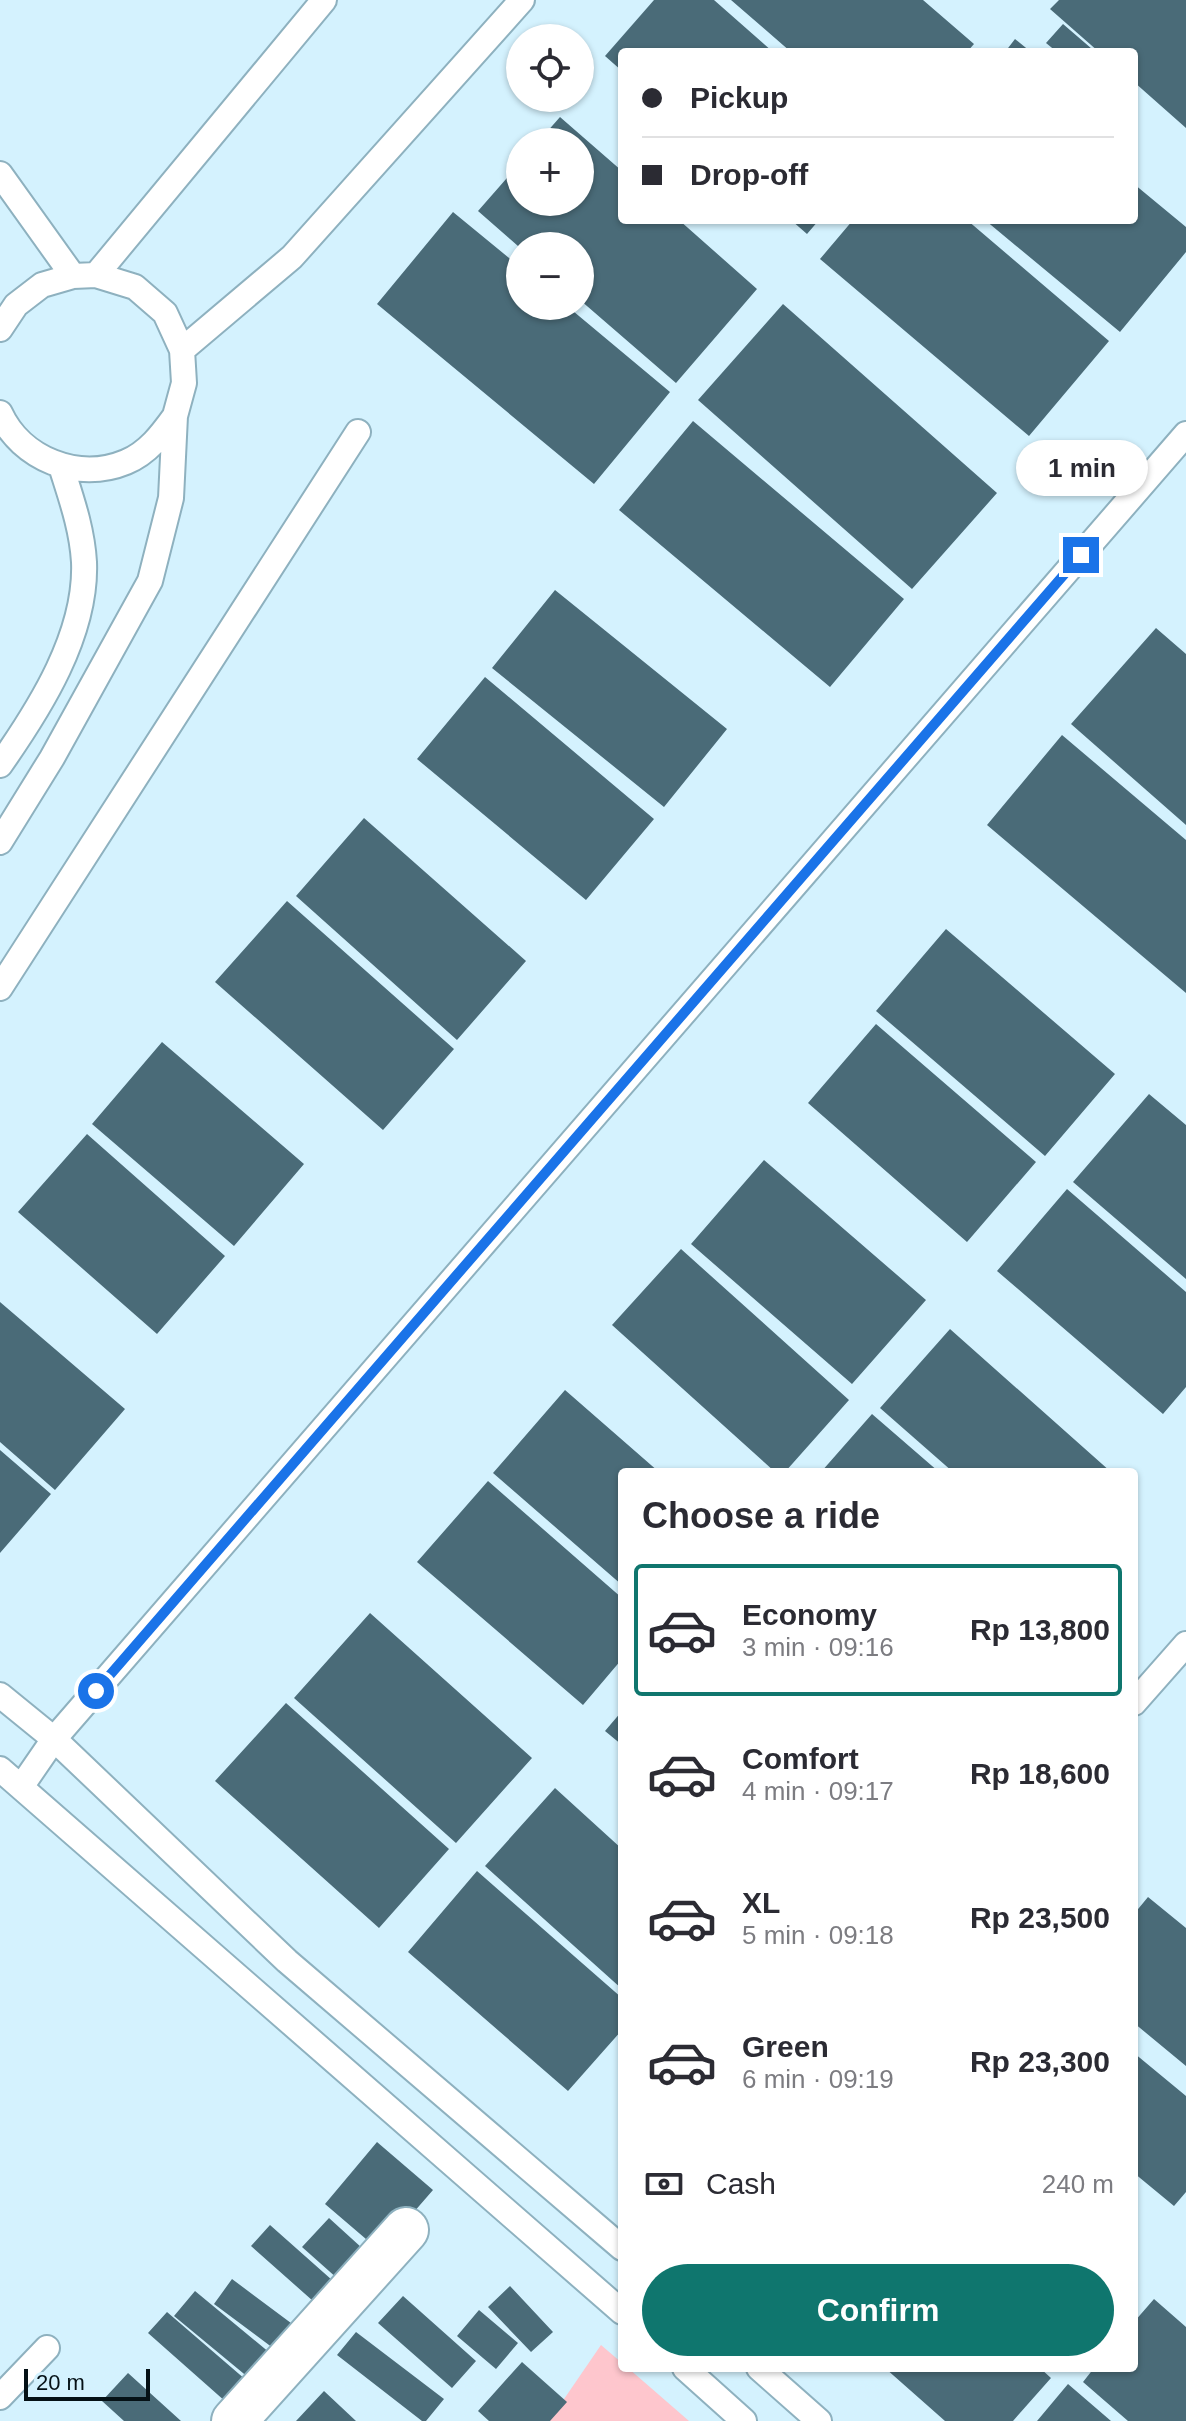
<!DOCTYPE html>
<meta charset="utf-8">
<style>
body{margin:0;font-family:Arial,sans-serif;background:#f2f2f3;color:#2b2b33;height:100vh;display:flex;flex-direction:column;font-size:30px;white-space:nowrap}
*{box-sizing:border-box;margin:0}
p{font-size:26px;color:#7c7c81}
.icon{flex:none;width:44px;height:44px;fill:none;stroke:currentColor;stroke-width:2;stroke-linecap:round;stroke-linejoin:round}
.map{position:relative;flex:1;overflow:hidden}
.panel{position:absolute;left:618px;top:1468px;width:520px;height:904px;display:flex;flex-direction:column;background:#fff;border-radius:8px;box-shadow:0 2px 6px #0004}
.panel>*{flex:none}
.guide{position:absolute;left:618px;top:48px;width:520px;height:176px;border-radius:8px;box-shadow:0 2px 6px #0004;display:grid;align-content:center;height:176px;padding:0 24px;background:#fff}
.fabs{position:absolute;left:506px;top:24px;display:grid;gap:16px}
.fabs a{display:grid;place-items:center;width:88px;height:88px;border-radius:50%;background:#fff;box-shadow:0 2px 6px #0004;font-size:40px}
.scale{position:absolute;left:24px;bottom:20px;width:126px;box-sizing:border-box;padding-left:8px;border:4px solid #051116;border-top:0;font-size:22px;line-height:28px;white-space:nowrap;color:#051116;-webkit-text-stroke:6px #d4f2fe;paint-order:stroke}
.end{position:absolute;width:36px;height:36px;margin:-18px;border:10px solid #1a73e8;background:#fff;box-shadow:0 0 0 4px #fff}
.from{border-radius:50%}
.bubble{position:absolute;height:56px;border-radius:28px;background:#fff;box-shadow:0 2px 6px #0004;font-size:26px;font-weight:700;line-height:56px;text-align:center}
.guide b{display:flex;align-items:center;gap:28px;height:76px;font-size:30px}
.guide b+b{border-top:2px solid #e1e1e2}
.guide i{width:20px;height:20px;background:#2b2b33}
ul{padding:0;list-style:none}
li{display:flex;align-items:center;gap:24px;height:132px;margin:0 16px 12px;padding:0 8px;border:4px solid transparent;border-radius:8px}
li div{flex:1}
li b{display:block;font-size:30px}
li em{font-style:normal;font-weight:700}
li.on{border-color:#0f766e}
li>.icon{width:72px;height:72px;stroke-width:1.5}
h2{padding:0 24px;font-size:36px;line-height:96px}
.pay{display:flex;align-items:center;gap:20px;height:88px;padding:0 24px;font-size:30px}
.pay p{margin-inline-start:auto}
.cta{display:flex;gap:16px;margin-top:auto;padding:16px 24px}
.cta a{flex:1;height:92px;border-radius:48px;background:#0f766e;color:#fff;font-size:32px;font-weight:700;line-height:92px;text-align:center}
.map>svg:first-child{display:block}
.green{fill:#fec6cd}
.building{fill:#4a6b78}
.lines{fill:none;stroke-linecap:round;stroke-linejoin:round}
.service-casing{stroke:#8eb1bf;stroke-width:28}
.minor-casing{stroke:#8eb1bf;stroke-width:48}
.service{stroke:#fff;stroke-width:24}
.minor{stroke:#fff;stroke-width:44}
.route{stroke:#1a73e8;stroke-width:10}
</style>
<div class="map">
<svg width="1186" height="2421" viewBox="0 0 1186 2421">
<rect width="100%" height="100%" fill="#d4f2fe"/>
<!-- green -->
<path class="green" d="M601 2345 622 2363V2368H628L689 2421H549Z"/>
<!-- building -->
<path class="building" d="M654 0H714L773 52H622V71L605 56Z
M731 0H923L974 44 967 52H791Z
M1059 0H1186V128L1134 82V52H1099L1050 9Z
M1063 24 1092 49 1090 52H1057L1046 43Z
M1015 39 1031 52H1005Z
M560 117 622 171V220H679L757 289 676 383 580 300V246H518L478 211 520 163V202H580V142H538Z
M1134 184 1186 227V252L1120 332 985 220H1134Z
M453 212 520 267V306H567L670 392 594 484 377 304Z
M791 220H819L807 234Z
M853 220H967L1109 341 1029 436 820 259Z
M783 304 997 493 912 589 698 400Z
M693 421 904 599 830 687 619 510Z
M555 590 727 729 664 807 492 668Z
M1156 628 1186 654V825L1071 724Z
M485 677 654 819 586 900 417 759Z
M1062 735 1186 840V993L987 825Z
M364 818 526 961 457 1040 296 896Z
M287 901 454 1049 383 1130 215 982Z
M946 929 1115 1074 1045 1156 876 1011Z
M876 1024 1036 1162 967 1242 808 1103Z
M162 1042 304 1164 234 1246 92 1124Z
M1149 1094 1186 1125V1279L1073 1182Z
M87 1134 225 1256 157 1334 18 1212Z
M764 1160 926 1300 852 1384 691 1244Z
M1067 1189 1186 1292V1387L1163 1414 997 1271Z
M681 1249 849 1400 785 1472H775L612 1325Z
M0 1302 125 1409 55 1490 0 1442Z
M950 1329 1111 1472H953L880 1408Z
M565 1390 659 1472H622V1585L493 1473Z
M872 1414 939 1472H821Z
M0 1450 51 1494 0 1553Z
M488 1481 622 1598V1659L583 1705 417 1562Z
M370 1613 532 1758 456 1843 294 1698Z
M286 1703 449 1849 379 1928 215 1781Z
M622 1711V1745L605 1731Z
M555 1788 622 1849V1989L485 1866Z
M477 1871 622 1998V2030L568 2091 408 1952Z
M1148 1897 1186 1928V2066L1134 2023V1914Z
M1134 2053 1186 2096V2192L1174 2206 1134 2173Z
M377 2142 433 2190 380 2251 325 2204Z
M329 2218 373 2258 347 2287 302 2247Z
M270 2225 341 2288 322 2309 251 2246Z
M232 2279 299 2329 281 2354 214 2304Z
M510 2286 553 2332 531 2352 488 2307Z
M195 2291 276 2358 255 2383 174 2316Z
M403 2296 476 2361 452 2388 378 2323Z
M1154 2299 1186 2327V2421H1128L1083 2382 1094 2368H1134V2322Z
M479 2310 518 2343 496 2369 457 2336Z
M167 2312 246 2380 226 2402 148 2333Z
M356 2332 444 2399 426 2421H422L337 2355Z
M522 2362 567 2402 550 2421H489L478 2411Z
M885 2368H1040L1051 2378 1013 2421H945Z
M128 2373 181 2421H124L102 2401Z
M1068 2384 1111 2421H1037Z
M324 2391 356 2421H296Z"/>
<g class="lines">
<defs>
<path id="service" d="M0 174 73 276
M96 275 324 0
M0 329 16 305 42 285 73 276 96 275 135 287 165 313 182 350 184 383 175 416 171 498 150 581 52 758 0 842
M182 350 292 257 522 0
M0 413C21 459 78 482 126 462 148 453 162 434 175 416
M0 765C40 708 87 634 84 562 82 528 71 498 61 466
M0 988 358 432
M0 1695 54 1739 287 1961 622 2248
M1134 1703 1186 1644
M0 1769 622 2312
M21 1787 54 1739 1186 434
M685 2368 744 2421
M759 2368 819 2421
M0 2397 47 2348"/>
<path id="minor" d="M234 2421 406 2230"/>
</defs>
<!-- service casing -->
<use href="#service" class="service-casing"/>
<!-- minor casing -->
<use href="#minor" class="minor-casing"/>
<!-- service -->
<use href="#service" class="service"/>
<!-- minor -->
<use href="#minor" class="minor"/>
</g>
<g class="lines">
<!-- route -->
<path class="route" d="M96 1691 1081 555"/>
</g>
</svg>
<div class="fabs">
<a><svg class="icon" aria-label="locate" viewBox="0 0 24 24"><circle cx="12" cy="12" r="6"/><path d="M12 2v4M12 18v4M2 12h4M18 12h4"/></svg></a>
<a>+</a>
<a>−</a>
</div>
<div class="scale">20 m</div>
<i class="end from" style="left:96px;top:1691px"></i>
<i class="end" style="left:1081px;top:555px"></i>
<div class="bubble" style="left:1016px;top:440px;width:132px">1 min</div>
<div class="guide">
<b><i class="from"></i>Pickup</b>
<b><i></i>Drop-off</b>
</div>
<section class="panel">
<h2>Choose a ride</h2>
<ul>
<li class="on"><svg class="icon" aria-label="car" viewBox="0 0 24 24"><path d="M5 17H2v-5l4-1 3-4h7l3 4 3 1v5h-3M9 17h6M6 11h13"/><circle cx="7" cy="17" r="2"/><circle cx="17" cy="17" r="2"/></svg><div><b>Economy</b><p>3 min · 09:16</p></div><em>Rp 13,800</em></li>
<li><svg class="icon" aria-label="car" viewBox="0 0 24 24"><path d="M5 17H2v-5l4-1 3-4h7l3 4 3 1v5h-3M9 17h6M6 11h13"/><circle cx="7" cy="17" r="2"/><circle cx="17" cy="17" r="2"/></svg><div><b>Comfort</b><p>4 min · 09:17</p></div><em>Rp 18,600</em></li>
<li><svg class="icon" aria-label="car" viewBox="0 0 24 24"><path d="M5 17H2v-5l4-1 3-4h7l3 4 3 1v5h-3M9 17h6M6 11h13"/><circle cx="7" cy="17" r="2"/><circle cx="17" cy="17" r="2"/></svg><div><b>XL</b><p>5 min · 09:18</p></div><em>Rp 23,500</em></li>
<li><svg class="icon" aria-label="car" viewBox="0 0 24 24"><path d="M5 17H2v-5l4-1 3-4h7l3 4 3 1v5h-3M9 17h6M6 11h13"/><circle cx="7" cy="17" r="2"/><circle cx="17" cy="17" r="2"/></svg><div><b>Green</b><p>6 min · 09:19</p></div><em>Rp 23,300</em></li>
</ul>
<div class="pay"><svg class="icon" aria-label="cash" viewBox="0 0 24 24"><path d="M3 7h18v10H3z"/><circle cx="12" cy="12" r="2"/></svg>Cash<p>240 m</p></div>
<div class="cta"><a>Confirm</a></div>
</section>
</div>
